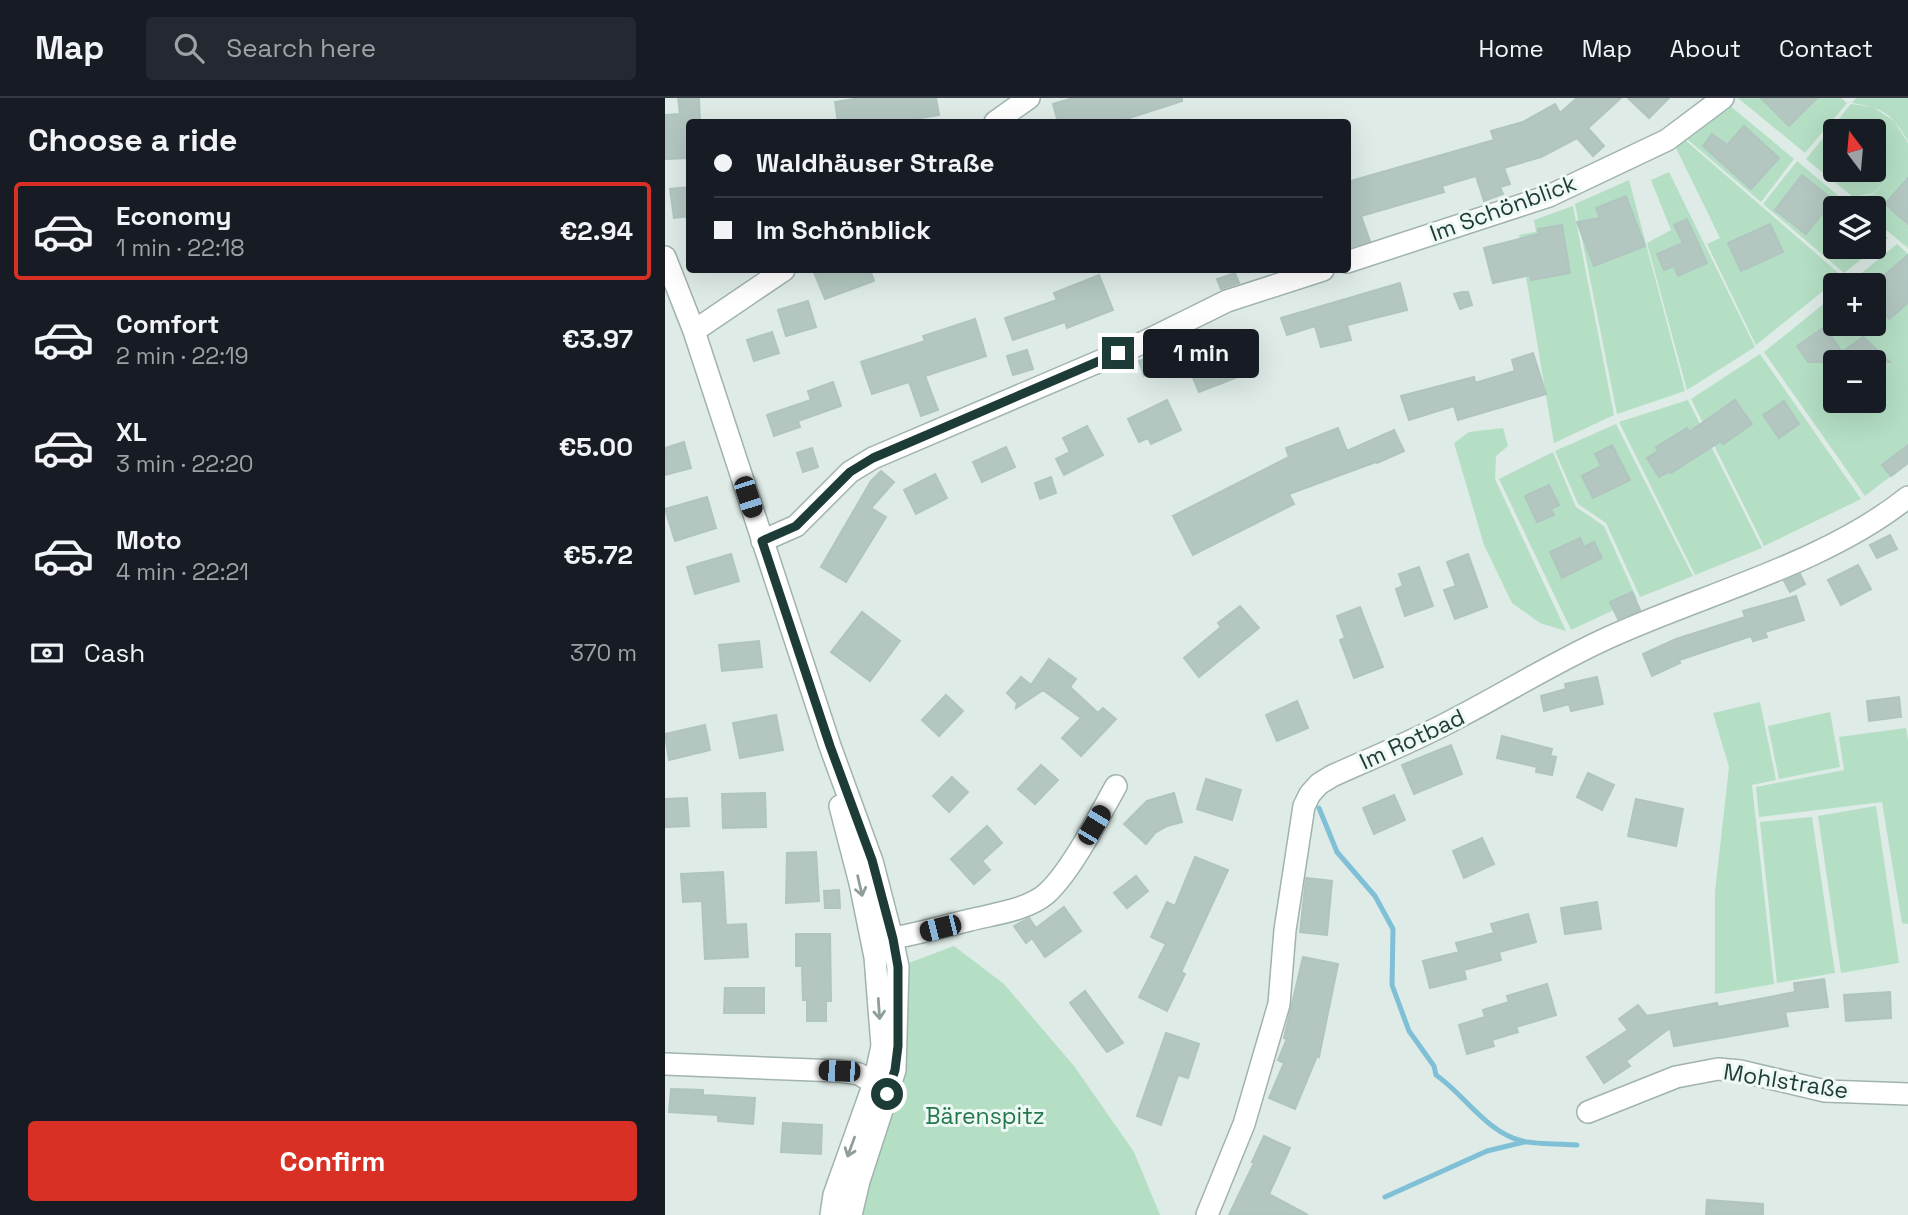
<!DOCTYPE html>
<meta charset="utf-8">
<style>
body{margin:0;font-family:"Space Grotesk",sans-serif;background:#242831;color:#f1f3f6;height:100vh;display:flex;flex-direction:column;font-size:26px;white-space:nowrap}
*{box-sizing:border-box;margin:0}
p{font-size:23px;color:#9ea1a6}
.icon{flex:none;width:38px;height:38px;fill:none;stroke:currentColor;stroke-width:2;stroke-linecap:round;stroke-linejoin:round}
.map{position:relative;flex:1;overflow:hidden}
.sheet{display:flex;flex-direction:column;background:#171b24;width:665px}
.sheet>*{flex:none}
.hud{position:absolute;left:21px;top:21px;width:665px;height:154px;border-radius:7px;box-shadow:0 7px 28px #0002;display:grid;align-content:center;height:154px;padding:0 28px;background:#171b24}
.needle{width:46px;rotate:344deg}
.controls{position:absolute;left:1158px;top:21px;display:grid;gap:14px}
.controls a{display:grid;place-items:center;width:63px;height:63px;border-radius:7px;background:#171b24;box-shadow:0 7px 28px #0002;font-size:35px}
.end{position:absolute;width:32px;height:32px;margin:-16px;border:9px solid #1e3c37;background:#fff;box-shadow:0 0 0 4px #fff}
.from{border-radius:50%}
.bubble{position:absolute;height:49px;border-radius:7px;background:#171b24;box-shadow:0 7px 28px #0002;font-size:23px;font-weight:600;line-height:49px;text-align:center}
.car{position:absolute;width:21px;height:42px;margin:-21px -10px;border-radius:9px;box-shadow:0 0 5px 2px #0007;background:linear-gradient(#222 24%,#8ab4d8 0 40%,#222 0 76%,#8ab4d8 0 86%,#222 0)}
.hud b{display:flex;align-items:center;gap:24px;height:66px;font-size:26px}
.hud b+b{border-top:2px solid #363941}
.hud i{width:18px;height:18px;background:#f1f3f6}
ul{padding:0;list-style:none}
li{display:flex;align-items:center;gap:21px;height:98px;margin:0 14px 10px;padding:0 14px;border:4px solid transparent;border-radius:7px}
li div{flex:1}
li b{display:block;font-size:26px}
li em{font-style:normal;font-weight:600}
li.active{border-color:#d93025}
li>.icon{width:63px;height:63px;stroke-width:1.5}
h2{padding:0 28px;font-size:32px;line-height:84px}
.pay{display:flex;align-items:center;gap:18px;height:77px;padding:0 28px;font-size:26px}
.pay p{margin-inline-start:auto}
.primary-button{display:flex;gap:14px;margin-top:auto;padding:14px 28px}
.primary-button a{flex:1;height:80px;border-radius:7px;background:#d93025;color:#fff;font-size:28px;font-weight:600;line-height:80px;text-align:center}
header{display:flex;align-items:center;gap:42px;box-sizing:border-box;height:98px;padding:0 35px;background:#171b24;border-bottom:2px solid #363941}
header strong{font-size:33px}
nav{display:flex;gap:38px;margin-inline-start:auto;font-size:24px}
.search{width:490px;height:63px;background:#242831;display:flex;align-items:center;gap:18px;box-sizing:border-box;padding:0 24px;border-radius:7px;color:#9ea1a6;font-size:26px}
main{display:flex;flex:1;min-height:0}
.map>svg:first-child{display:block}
.green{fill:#b4dfc4;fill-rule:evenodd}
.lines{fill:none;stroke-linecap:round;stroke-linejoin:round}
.stream{stroke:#7fc0d7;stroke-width:5}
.building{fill:#b3c6c0;stroke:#b0c5bf;stroke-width:2}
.minor-casing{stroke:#a1b3af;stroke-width:24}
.minor{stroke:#fff;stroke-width:21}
.oneway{stroke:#8e9e9b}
.route{stroke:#1e3c37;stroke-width:9}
.labels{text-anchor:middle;stroke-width:6;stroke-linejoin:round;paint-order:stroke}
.street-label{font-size:23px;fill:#1e3c37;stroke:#eef8f4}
.park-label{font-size:23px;fill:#24774d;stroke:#eef8f4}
</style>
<header>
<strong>Map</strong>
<div class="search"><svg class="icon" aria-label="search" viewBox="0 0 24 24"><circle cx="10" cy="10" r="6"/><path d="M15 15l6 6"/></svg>Search here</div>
<nav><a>Home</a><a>Map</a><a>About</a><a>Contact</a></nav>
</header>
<main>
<section class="sheet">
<h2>Choose a ride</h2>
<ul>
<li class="active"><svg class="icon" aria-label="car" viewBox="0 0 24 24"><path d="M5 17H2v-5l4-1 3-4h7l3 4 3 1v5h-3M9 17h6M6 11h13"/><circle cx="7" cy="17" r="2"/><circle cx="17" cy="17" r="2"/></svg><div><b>Economy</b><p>1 min · 22:18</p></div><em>€2.94</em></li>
<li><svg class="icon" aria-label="car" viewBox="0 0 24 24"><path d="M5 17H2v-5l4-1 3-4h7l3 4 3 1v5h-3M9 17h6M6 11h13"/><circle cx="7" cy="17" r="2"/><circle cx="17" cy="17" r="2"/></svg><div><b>Comfort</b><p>2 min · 22:19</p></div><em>€3.97</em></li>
<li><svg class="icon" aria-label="car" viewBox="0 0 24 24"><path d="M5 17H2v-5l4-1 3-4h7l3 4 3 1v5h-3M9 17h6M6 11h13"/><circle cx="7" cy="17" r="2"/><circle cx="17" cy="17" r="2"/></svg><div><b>XL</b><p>3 min · 22:20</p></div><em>€5.00</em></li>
<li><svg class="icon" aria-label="car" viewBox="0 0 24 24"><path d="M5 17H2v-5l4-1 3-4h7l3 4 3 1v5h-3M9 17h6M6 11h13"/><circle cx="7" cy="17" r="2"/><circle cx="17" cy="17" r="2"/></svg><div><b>Moto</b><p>4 min · 22:21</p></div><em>€5.72</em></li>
</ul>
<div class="pay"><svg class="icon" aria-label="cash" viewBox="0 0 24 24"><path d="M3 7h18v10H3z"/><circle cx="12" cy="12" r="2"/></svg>Cash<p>370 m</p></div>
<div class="primary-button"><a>Confirm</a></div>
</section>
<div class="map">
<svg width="1243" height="1117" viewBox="0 0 1243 1117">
<rect width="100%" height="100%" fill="#deebe7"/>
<!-- green -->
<path class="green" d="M1073 0H1176L1182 5 1140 55Z
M1191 0H1243V43C1227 16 1218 9 1187 5Z
M1186 6 1208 9 1229 23 1243 45V150L1209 122V110H1195L1187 103 1189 100 1209 96 1227 77 1209 95 1188 99 1141 61ZM1171 33H1209V72H1171Z
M1064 7 1129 61 1096 104 1022 41Z
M1020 42 1177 178 1091 247 1042 146 1055 140 1011 50Z
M1132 63 1188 110H1171V149H1209V128L1223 140 1179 175 1098 106Z
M1004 74 1090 249 1022 292 982 145 1006 132 986 82Z
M964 82 1020 293 952 316 910 106Z
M908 108 949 317 889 345 854 137 871 134 869 122Z
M1232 146 1243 156V365L1200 398 1099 254 1171 196V226H1209V187H1182ZM1171 264H1209V303H1171Z
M1095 256 1196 401 1099 448 1026 301Z
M1023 302 1097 450 1030 477 954 324Z
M951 326 1028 478 975 499 941 425 913 406 890 353Z
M838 330 843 348 831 358 830 381 901 533 875 525 847 505 819 447 789 345 804 334Z
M888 354 911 409 939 428 972 501 906 532 834 381Z
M1095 604 1111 682 1087 687 1109 886 1050 896V794L1064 669 1048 615Z
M1165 614 1175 669 1114 681 1103 628Z
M1241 630 1243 642V826L1237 825 1217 704 1094 719 1091 689 1179 672 1174 639Z
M1211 708 1234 865 1176 875 1153 718Z
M1147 719 1170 875 1112 885 1095 724Z
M289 848 339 886 409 968 469 1054 495 1117H186L233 869Z"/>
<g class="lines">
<!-- stream -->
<path class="stream" d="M654 710 672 754 710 798 728 831 727 887 744 933 769 968 771 977C800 997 821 1034 857 1043 869 1046 897 1046 912 1047
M720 1099 822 1053 859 1044"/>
</g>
<!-- building -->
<path class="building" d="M13 0H34L35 24H24V60L0 61V17L15 16Z
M195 0H271L274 17 233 24H173L170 4Z
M408 0H517V3L452 24H393L388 6Z
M912 0H956L923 30 939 48 928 58 912 40 876 59 839 70 845 86 835 89 838 96 819 103 811 78 777 88 779 94 696 118 705 143 682 150V84L829 42 826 33 858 24 890 6 895 15Z
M963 0H1004L984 20Z
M1096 0H1152L1124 28Z
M1079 28 1114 60 1086 91 1038 48 1047 36 1062 47Z
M1137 77 1168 102 1141 136 1110 112Z
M1243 80V126L1220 106Z
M24 89V118L9 120 5 91Z
M961 98 980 148 929 168 912 124 935 120 931 110Z
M1022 121 1042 165 1013 178 1009 168 999 172 992 156 1018 145 1009 127Z
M1105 126 1118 154 1076 173 1063 145Z
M897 127 905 175 866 182 865 177 828 185 819 150 874 136 873 131Z
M1243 157V205L1224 221 1209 204V186Z
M148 172H205L209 183 160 201Z
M570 175 574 185 556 191 552 181Z
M434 177 448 212 402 230 400 224 348 242 340 220 392 202 389 195Z
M735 185 742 212 682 227 686 242 656 249 650 228 622 237 616 220Z
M797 194H803L807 207 795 211 789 196Z
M143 203 151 229 121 238 113 212Z
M310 221 321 258 260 278 273 312 256 318 244 284 207 296 196 264 260 243 258 238Z
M1160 229 1177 254 1198 239 1225 264H1143L1132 248Z
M107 234 114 255 89 263 82 242Z
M362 252 368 271 348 277 342 258Z
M562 252 573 279 534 294 523 268Z
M868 255 881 296 793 322 789 308 744 322 736 298 809 279 810 285 850 273 847 262Z
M493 257 497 272 479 278 474 263Z
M168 284 176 308 133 323 135 329 109 338 102 317 146 302 143 293Z
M502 302 516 332 486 346 483 340 474 344 463 321Z
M1070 302 1087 326 1058 346 1056 343 1006 375 1005 373 994 379 982 360 993 353 991 349 1022 330 1024 334Z
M1119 303 1134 326 1114 340 1098 317Z
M422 328 438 357 399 377 391 361 405 354 398 340Z
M673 330 682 353 729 332 739 353 712 365 711 364 624 396 629 406 528 457 508 418 624 359 621 350Z
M19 344 26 370 0 377V350Z
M947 347 965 382 928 400 917 378 936 368 930 356Z
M1243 347V365L1226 378 1217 367Z
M341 349 350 369 317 384 308 364Z
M147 350 153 369 138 374 132 355Z
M216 373 229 384 206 410 221 419 181 484 156 469 206 383Z
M270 376 282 400 251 416 239 392Z
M386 379 391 395 375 401 370 385Z
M884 387 894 407 886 411 889 417 872 424 860 398Z
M42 399 51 430 10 443 0 411Z
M1225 437 1232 451 1212 460 1205 447Z
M915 440 919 449 929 444 937 460 897 480 885 454Z
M66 456 74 483 30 496 22 469Z
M803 456 822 509 790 521 779 492 791 488 782 464Z
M1193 467 1206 491 1176 507 1163 482Z
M754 469 768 508 740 518 731 491 738 488 734 476Z
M1135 476 1140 486 1125 494 1119 483Z
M967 494 975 512 953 521 945 504Z
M1131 498 1139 522 1100 534 1102 539 1088 543 1086 538 1014 562 1015 565 987 578 978 556 1011 541 1080 519 1078 513Z
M575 508 594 530 534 579 519 560 556 529 553 525Z
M695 509 718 569 689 580 675 542 680 540 672 518Z
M197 514 235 543 205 583 166 554Z
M94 543 97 569 57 573 54 547Z
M384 561 411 581 405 589 433 615 438 610 451 621 416 658 397 640 416 620 378 592 351 610 352 605 342 595 356 579 366 587Z
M932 579 938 606 906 613 904 606 879 613 876 598 901 591 900 586Z
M281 597 298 613 274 638 257 622Z
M1234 599 1236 619 1204 623 1202 603Z
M632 603 643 630 612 643 601 617Z
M111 617 118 652 75 660 68 625Z
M40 627 45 652 4 662 0 636Z
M837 638 887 651 885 658 891 659 887 677 871 674 872 669 832 660Z
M786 647 797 676 749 696 737 667Z
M376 667 393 682 370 706 353 691Z
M923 675 949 687 937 712 912 699Z
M287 679 303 694 284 714 268 698Z
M541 681 576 692 567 722 532 711Z
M100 695 101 729 58 730 57 696Z
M509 695 517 724 502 728 490 735 481 746 459 726 482 703Z
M729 697 740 722 709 736 698 710Z
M22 700 24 728 0 729V701Z
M971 701 1018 711 1011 748 963 738Z
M322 728 337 745 317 763 325 772 309 786 286 761Z
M817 740 829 766 799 780 788 753Z
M151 754 154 803 121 805 122 755Z
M530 759 563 772 516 874 520 876 502 913 474 899 501 846 486 839 502 804 510 808Z
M58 774 61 827 81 826 83 859 40 861 37 803 18 804 16 776Z
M471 778 483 793 462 810 449 795Z
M641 780 667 783 662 837 635 834Z
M174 792 175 810H160L159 793Z
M932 804 936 831 900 836 896 810Z
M399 809 416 833 380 859 367 840 361 845 349 828 364 820 371 830Z
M863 816 871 844 834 854 836 862 799 872 801 881 765 890 758 863 794 854 791 845 829 835 826 826Z
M131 836H165L166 903H161V923H142V902H138L137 868H131Z
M638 859 673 866 654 959 652 958 630 1011 604 1000 619 965 613 962 622 941 619 940Z
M1159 881 1163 909 1120 914 1123 928 1009 948 1005 930 961 963 965 968 939 985 922 959 963 932 954 921 973 907 982 918 1052 905 1053 909 1130 894 1129 885Z
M882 886 891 917 851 929 853 934 827 942 829 948 802 956 794 927 820 919 818 912 844 904 842 898Z
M60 890H99V915H59Z
M420 893 458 945 442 954 405 905Z
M1225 894 1226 920 1181 923 1179 897Z
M501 935 534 946 523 980 513 977 496 1027 472 1018Z
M6 991 38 992V997L90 1000 88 1026 53 1023V1017L4 1014Z
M118 1025 157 1027 156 1056 116 1054Z
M599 1038 625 1050 604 1096 643 1117H564L589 1065 587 1064Z
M1042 1102 1098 1106V1117H1041Z"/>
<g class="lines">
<defs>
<path id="minor" d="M330 24 364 0
M0 159 29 233 165 648 207 763 227 840 233 869 230 972 194 1083 186 1117
M682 164 884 98 1002 42 1058 0
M29 233 119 172
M97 443 131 428 185 374 208 360 475 246 562 203 658 172
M216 842C246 838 275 829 305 822 329 816 362 812 381 796 406 774 434 718 451 688
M0 966 174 973 194 976 219 992
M923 1014 1011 979 1053 971 1075 973 1160 993 1243 996
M166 1117 169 1097 209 985 217 948 210 859 195 785 175 708
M542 1117 579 1026 614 906 620 832 639 708 645 696 654 686 667 678C709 659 752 642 792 620 844 593 893 562 947 538 1042 495 1161 465 1243 399"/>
</defs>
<!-- minor casing -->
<use href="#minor" class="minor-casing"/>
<!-- minor -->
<use href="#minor" class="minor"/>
</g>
<!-- one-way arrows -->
<defs><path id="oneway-shaft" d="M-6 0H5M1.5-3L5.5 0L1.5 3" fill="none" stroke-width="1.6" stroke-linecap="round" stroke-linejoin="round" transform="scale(1.75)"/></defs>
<g class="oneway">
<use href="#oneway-shaft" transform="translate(195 788) rotate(77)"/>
<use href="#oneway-shaft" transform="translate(214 911) rotate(86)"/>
<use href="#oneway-shaft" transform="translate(186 1049) rotate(110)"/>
</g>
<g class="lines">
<!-- route -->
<path class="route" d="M222 996 230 972 233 948V869L228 841 207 762 165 648 97 443 131 428 185 374 208 360 453 255"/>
</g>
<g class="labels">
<!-- street labels -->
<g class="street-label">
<text transform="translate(838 110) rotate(-20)" y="8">Im Schönblick</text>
<text transform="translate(747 641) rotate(-25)" y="8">Im Rotbad</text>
<text transform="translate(1121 983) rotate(9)" y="8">Mohlstraße</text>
</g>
<!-- park labels -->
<g class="park-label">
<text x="320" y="1026">Bärenspitz</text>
</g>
</g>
</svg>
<div class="controls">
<a><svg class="needle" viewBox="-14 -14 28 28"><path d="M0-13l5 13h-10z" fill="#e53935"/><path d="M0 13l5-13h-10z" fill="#9ea1a6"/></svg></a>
<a><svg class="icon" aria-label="layers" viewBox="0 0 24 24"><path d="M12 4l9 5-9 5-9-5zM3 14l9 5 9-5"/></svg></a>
<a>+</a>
<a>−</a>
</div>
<i class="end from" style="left:222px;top:996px"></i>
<i class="end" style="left:453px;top:255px"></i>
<div class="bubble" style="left:478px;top:231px;width:116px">1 min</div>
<i class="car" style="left:83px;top:399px;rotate:162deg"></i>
<i class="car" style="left:429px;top:727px;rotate:31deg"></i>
<i class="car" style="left:275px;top:830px;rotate:256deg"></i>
<i class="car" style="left:174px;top:973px;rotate:272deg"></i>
<div class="hud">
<b><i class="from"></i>Waldhäuser Straße</b>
<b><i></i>Im Schönblick</b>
</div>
</div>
</main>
